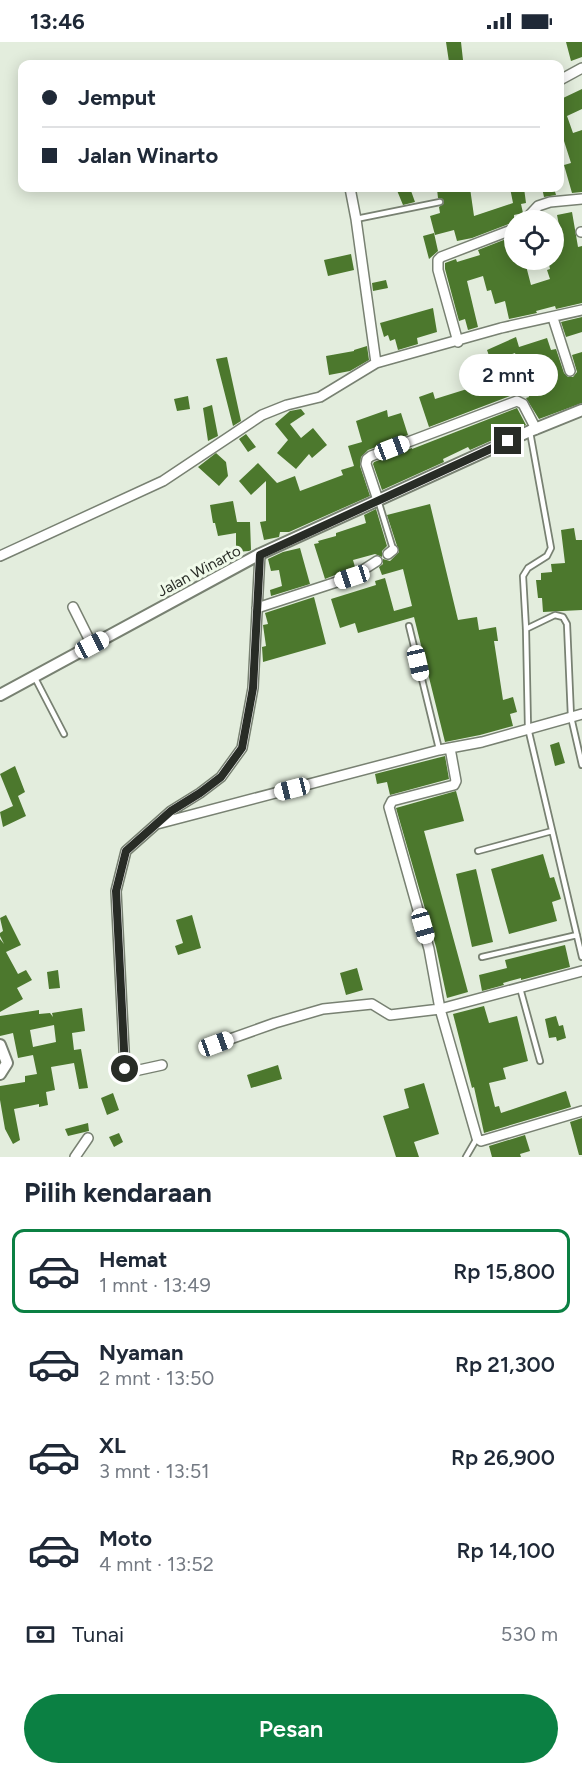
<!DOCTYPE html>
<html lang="id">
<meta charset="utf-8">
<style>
body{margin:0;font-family:Figtree,sans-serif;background:#f6f6f7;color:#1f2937;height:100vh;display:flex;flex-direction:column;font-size:22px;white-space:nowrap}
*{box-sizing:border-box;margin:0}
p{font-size:20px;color:#747a83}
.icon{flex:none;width:33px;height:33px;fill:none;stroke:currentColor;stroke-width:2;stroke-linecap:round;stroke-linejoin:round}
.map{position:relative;height:1115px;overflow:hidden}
.details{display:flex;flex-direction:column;background:#fff;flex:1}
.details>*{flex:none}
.top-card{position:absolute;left:18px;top:18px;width:546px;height:132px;border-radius:12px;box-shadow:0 3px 15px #0003;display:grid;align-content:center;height:132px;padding:0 24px;background:#fff}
.controls{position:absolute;left:504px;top:168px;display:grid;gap:12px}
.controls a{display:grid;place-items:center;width:60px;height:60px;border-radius:50%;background:#fff;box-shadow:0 3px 15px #0003;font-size:30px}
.end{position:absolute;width:27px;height:27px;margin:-14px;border:8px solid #282c26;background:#fff;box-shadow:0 0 0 3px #fff}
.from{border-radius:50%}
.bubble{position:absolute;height:42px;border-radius:21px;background:#fff;box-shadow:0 3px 15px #0003;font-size:20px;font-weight:600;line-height:42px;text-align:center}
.car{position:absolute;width:18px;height:36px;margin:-18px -9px;border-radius:8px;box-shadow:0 0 4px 2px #0007;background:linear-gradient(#fff 24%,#345 0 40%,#fff 0 76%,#345 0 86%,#fff 0)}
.top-card b{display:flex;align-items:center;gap:21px;height:57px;font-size:22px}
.top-card b+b{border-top:2px solid #e0e1e3}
.top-card i{width:15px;height:15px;background:#1f2937}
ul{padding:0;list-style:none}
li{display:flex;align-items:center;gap:18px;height:84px;margin:0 12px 9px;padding:0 12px;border:3px solid transparent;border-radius:12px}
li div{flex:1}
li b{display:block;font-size:22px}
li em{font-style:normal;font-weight:600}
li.selected{border-color:#0b8043}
li>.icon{width:54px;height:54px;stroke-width:1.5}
h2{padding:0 24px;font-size:27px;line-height:72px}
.pay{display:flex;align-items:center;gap:15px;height:66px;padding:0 24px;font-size:22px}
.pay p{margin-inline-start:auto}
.action{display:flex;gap:12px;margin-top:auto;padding:12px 24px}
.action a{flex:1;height:69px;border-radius:36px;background:#0b8043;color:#fff;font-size:24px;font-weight:600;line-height:69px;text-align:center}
.status{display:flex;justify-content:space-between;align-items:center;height:42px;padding:0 30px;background:#fff;direction:ltr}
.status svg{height:16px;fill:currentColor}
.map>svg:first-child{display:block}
.building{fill:#4c782d;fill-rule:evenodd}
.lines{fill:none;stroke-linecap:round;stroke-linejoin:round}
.service-casing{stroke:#788172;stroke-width:8}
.minor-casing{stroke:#788172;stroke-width:12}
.tertiary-casing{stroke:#788172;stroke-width:14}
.service{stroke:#fff;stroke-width:4.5}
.minor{stroke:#fff;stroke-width:9}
.tertiary{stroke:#fff;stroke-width:10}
.route{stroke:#282c26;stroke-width:8}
.labels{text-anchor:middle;stroke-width:6;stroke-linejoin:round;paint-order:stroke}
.street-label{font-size:15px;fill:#282c26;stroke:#f0faea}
</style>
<div class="status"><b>13:46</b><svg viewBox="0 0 49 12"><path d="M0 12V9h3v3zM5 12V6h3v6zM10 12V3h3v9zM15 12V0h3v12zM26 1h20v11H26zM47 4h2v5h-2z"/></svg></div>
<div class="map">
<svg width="582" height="1115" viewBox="0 0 582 1115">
<rect width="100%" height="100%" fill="#e3eddd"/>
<!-- building -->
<path class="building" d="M446 0H461L463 18 449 20Z
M566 0H582V15L571 19Z
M582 47V67L567 74 573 91 582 88V150L572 151 564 123 571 121 564 99 560 100V56L561 57Z
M396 146H410L415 160 403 163Z
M446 146H470L474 174 513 161 510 146H524L526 161 521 162 523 171 514 173V180L472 196 457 199 454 188 435 193 430 174 440 171 439 165 444 161 443 157 438 156 437 147Z
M542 146H554L556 153 544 155Z
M572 170 578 205 582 204V261L556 267 555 264 536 269 537 271 509 277 505 259 495 262 491 248 487 249 483 234 467 239 478 285 468 288 465 277 459 279 445 227V221L456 217 457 220 480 213 478 208 514 194V218H523V221L525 220 531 243 550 237 547 228 550 227 548 218H554V197L561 193 557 173Z
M434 191 438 209 429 217 423 194Z
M351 212 354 228 328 234 324 218Z
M386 238 388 246 373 249 372 241Z
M433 266 437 290 417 296 418 302 398 308 395 297 390 299 388 293 384 295 380 281Z
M582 275V290L566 295 561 280Z
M516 295 519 305 547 296 551 308 556 307 564 331 568 335H573L577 330 572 313 582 310V361L539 377 526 356 529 355 515 311 498 317 510 354 429 385 419 355 433 350 435 357 467 347 463 333 477 329 478 333 494 328 487 308Z
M367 304 369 318 350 329 329 333 326 314 354 309V308Z
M227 315 241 379 233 384 216 317Z
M188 354 190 367 177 369 174 357Z
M212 363 218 394 208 399 203 366Z
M517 366 526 383 470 408 468 405 443 417 444 420 382 448 373 422 374 420 412 406V407Z
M301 367 305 372 290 382 301 396 313 386 327 403 312 416 309 412 296 427 277 411 288 398 275 382 290 369Z
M387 368 388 375 401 371 408 393 368 408 361 415 360 424 370 454 289 490H280L279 495 264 498 260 480 266 479V439L251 453 239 439 258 421 277 441 295 434 300 449 343 433 341 428 354 424 348 404 362 400 356 379Z
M246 392 256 405 248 410 239 397Z
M216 411 226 420 228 434 219 444 198 425Z
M233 459 237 480H250L251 508 249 509 236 510V491L218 494 215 481H213L210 463Z
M430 462 458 578 477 575 479 588 496 585 498 599H494L503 658 513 655 517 670 510 672 513 684 480 693 445 700 414 575 358 591 355 581 340 586 331 557 376 543 375 539 385 536 394 569 412 564 403 527 382 533 379 525 383 522V517L390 519 399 510 387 473Z
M376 467 387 504 382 509V515L375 512 353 518 355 525 325 537 314 502 319 501 318 499 336 494V491L366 481 364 473Z
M574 486 576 498H582V568L543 570 542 556H538L536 538H541V531L552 530 551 522 565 521 561 488Z
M300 506 310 542 271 554 270 548 282 544 279 528 271 529 268 517 283 510Z
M314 555 326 602 263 620 262 605 266 604 263 583 268 582 265 571Z
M559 700 565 721 555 724 550 703Z
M445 714 449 737 390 753 387 740 377 742 375 732Z
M15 724 25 750 18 754 26 774 3 785 0 770 13 764 0 732Z
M456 749 464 779 424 789 468 950 447 956 436 905 396 766Z
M543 812 550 836 554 835 561 857 552 860 557 879 509 892 491 827Z
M476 827 493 900 472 905 456 832Z
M6 873 21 903 6 910 18 932 26 928 32 938 17 946 23 957 0 970V897L4 902 0 894V891L3 889 0 876Z
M192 873 201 906 178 913 175 904 183 901 176 878Z
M565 903 570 925 521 938V936L503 941 504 943 482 949 479 933 507 926 505 918Z
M357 926 363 948 346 953 340 931Z
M58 928 60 946 49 947 47 930Z
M484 964 489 981 517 974 528 1019 503 1026 506 1037 489 1041 495 1065 499 1064 501 1071 566 1049 571 1065 484 1091 474 1045 472 1046 453 972Z
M82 966 85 989 72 991 74 1008 81 1007 88 1046 79 1047 74 1021 51 1025 55 1048 46 1050 48 1063 39 1065V1062L14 1067 20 1098 13 1102 5 1087 0 1058V1044L25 1040V1034L37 1032 33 1013 18 1016 13 991 0 994V974L39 968V972L50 971 53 975 52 971ZM54 983 56 1000 33 1005 30 988Z
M556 974 559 984 563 983 566 996 557 999 556 995 549 996 545 977Z
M278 1023 282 1037 251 1046 247 1033Z
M424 1041 439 1092 414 1100 419 1115H396L383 1074 409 1066 404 1047Z
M113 1051 119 1068 107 1073 101 1056Z
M582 1076V1113H579L570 1080Z
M88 1081 89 1089 68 1094 65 1087Z
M119 1091 123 1100 114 1105 109 1095Z
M525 1093 530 1109 520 1112 521 1115H492L489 1104Z"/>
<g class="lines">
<defs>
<path id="service" d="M356 177 440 160
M530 390 551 506 547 514 528 526 523 534 526 587 528 686 582 915
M378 458 393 507
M409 584 439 707
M526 587 555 573 563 575 567 582 571 675 582 723
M35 636 64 692
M478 809 552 789
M482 915 577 893
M520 946 540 1019
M466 1115 477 1096"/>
<path id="minor" d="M560 38 582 26
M350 146 356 177 376 321
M525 178 538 164 550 160 582 157
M581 190H582
M553 276 570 329
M458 300 438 228V218L441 215 514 187
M378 458 366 422 367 417 371 414 517 359 523 362 536 387
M388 512 393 508
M0 514 163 439 262 373 287 363 320 355 376 321 501 286 582 268
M73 565 92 603
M257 566 352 535 377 519
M450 706 456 739 454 743 392 759 389 765 429 907 440 967 477 1096 481 1099 582 1069
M157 782 439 708 482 700 582 672
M216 1002 275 981 323 967 372 962 390 973 440 967 582 929
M162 1023 130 1030 125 1027 116 849 126 809 171 769 200 751 221 735 242 706 253 646 260 512
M75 1115 88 1096"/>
<path id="tertiary" d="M0 653 260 512 530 389 582 368
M0 1003 7 1021 0 1032"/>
</defs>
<!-- service casing -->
<use href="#service" class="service-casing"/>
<!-- minor casing -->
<use href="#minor" class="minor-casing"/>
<!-- tertiary casing -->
<use href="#tertiary" class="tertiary-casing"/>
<!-- service -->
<use href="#service" class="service"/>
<!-- minor -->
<use href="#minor" class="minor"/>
<!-- tertiary -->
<use href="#tertiary" class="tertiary"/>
</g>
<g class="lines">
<!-- route -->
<path class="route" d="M125 1027 116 849 126 809 171 769 200 751 221 735 242 706 253 646 260 513 508 399"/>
</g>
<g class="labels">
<!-- street labels -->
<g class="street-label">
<text transform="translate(199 529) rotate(-28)" y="5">Jalan Winarto</text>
</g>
</g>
</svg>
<div class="controls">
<a><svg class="icon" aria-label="locate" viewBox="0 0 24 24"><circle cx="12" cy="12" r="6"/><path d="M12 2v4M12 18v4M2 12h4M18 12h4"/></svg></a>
</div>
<i class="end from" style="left:125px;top:1027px"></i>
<i class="end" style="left:508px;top:399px"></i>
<div class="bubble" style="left:459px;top:312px;width:99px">2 mnt</div>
<i class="car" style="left:392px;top:406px;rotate:69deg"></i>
<i class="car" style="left:352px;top:535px;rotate:252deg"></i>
<i class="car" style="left:92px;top:603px;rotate:62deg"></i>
<i class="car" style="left:418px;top:621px;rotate:167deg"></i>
<i class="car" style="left:292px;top:747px;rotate:256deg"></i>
<i class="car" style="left:423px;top:884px;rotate:164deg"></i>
<i class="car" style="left:216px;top:1002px;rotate:70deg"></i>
<div class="top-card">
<b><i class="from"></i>Jemput</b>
<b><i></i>Jalan Winarto</b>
</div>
</div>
<section class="details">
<h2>Pilih kendaraan</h2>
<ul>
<li class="selected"><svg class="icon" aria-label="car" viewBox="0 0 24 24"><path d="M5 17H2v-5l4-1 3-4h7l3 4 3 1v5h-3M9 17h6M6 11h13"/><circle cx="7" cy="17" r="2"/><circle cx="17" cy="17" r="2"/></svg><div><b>Hemat</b><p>1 mnt · 13:49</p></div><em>Rp 15,800</em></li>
<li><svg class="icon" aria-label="car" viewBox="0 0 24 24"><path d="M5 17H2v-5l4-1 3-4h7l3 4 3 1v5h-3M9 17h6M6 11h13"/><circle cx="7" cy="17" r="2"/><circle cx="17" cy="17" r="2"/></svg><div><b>Nyaman</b><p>2 mnt · 13:50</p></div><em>Rp 21,300</em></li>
<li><svg class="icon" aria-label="car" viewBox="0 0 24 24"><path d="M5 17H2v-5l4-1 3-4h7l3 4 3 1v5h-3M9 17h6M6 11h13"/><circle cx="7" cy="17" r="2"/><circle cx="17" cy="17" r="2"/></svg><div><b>XL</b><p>3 mnt · 13:51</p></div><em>Rp 26,900</em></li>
<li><svg class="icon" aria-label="car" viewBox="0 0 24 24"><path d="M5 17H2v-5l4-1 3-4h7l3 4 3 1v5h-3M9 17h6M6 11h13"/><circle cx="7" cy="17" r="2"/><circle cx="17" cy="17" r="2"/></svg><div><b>Moto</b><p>4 mnt · 13:52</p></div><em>Rp 14,100</em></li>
</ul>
<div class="pay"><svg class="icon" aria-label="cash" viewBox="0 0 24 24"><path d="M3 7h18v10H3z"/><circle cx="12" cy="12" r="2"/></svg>Tunai<p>530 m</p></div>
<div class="action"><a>Pesan</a></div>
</section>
